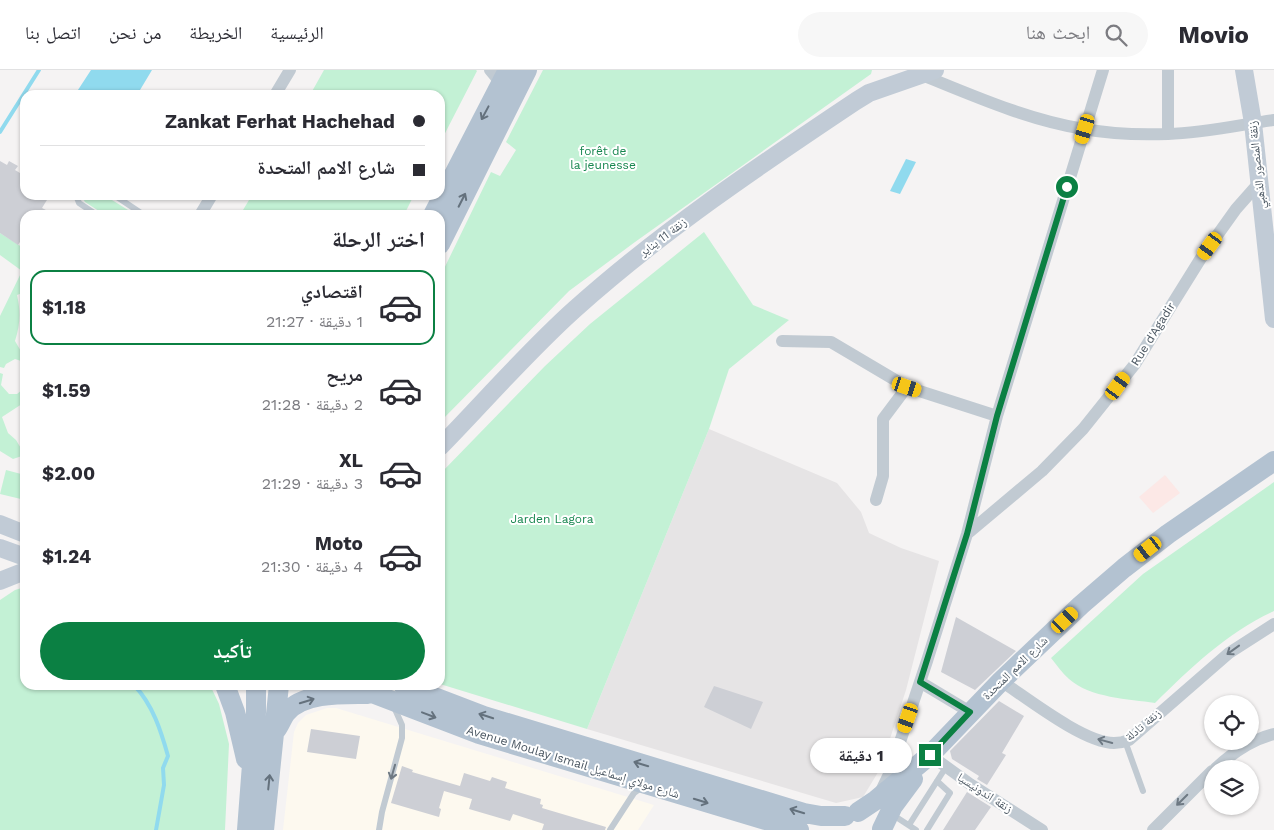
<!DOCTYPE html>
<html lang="ar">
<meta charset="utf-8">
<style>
body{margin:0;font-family:"Work Sans","Noto Naskh Arabic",sans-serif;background:#f7f7f7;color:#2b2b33;direction:rtl;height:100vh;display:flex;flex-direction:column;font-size:19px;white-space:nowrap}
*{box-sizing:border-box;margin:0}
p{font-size:16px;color:#7c7c81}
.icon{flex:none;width:28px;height:28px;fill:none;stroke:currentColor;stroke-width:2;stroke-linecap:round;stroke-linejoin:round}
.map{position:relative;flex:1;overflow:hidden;direction:ltr}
.panel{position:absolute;left:20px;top:140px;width:425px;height:480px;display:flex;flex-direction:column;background:#fff;border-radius:15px;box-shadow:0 1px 4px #0004;direction:rtl}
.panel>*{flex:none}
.hud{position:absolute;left:20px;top:20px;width:425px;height:110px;border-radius:15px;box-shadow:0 1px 4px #0004;direction:rtl;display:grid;align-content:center;height:110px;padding:0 20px;background:#fff}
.fabs{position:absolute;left:1204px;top:625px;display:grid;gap:10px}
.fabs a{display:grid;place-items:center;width:55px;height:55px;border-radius:50%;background:#fff;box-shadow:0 1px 4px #0004;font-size:25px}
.end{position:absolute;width:22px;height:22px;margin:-11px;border:6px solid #0b8043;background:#fff;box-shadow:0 0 0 2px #fff}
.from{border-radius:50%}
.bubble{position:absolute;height:35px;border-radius:18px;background:#fff;box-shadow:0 1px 4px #0004;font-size:16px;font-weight:700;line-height:35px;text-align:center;direction:rtl}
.car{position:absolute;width:15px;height:30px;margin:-15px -8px;border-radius:6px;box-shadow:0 0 4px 1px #0007;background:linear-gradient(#f5c518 24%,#345 0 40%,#f5c518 0 76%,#345 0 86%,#f5c518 0)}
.hud b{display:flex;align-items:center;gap:18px;height:48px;font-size:19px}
.hud b+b{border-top:1px solid #e1e1e2}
.hud i{width:12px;height:12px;background:#2b2b33}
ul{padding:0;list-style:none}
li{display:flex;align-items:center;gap:15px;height:75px;margin:0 10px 8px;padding:0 10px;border:2px solid transparent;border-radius:15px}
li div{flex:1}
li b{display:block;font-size:19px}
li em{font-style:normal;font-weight:700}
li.current{border-color:#0b8043}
li>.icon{width:45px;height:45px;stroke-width:1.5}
h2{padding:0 20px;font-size:22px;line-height:60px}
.button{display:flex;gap:10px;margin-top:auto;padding:10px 20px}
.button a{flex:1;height:58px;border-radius:30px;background:#0b8043;color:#fff;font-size:20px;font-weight:700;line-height:58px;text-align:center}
header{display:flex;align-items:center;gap:30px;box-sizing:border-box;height:70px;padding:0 25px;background:#fff;border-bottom:1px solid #e1e1e2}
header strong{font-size:24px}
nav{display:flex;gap:28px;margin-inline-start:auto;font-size:18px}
.search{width:350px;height:45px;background:#f7f7f7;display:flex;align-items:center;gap:12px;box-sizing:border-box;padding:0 18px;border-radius:28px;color:#7c7c81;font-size:19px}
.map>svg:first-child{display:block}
.commercial{fill:#fdf9ef}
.education{fill:#e6e4e5}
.medical{fill:#fce8e6}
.green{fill:#c3f1d5}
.water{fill:#90daee}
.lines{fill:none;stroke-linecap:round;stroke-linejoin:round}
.stream{stroke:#90daee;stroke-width:4}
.building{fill:#cdcfd5}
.service{stroke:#c1cad2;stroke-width:6}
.minor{stroke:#c1cad2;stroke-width:12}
.secondary{stroke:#c1cbd6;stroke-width:18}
.primary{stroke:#b3c2d1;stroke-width:20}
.oneway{stroke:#64717d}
.oneway2{stroke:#6e7983}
.route{stroke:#0b8043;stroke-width:6}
.labels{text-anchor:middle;stroke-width:4;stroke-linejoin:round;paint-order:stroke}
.park-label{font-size:12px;fill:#17864f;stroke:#fff}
.street-label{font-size:12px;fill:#4a5661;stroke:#fff}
</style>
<header>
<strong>Movio</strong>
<div class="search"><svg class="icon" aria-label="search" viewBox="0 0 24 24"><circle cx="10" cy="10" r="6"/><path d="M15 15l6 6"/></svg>ابحث هنا</div>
<nav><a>الرئيسية</a><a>الخريطة</a><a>من نحن</a><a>اتصل بنا</a></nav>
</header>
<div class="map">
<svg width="1274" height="760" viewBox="0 0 1274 760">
<rect width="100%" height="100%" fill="#f5f3f3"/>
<!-- commercial -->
<path class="commercial" d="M327 638H336L654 735 638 760H283L294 662 298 653 306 645Z"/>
<!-- education -->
<path class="education" d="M709 359 837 413 861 442 869 463 901 478 939 491 906 620 880 699 863 727 836 733 587 659Z"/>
<!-- medical -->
<path class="medical" d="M1165 405 1180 423 1153 443 1139 427Z"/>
<!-- green -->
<path class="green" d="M324 0H476L477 1 440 73V25H310Z
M543 0H872L871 4 635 172 569 221 440 352V207L491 102 500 106 516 80 506 72Z
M81 125H104L136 145H105L85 132Z
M252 125H414L404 145H240Z
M704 162 753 235 789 250 729 299 709 359 587 659 440 614V404L545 296 590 254Z
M0 163 25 179V191L23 201 25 205V222L17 225C21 242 20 255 15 271L25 288V299L21 291 15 289 6 294 4 298 0 297V246L22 201 0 185Z
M0 303 3 304 1 315 9 324H17L22 320 25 306V332L2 347 8 363 16 370 25 385 13 389 0 381Z
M6 400 25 405V430L0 424Z
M1274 412V541C1228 562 1190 598 1155 633 1129 629 1090 628 1069 609 1062 603 1057 595 1051 588L1143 504Z
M25 517V615H210L219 634 229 674 225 760H0V530L15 520Z"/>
<!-- water -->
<path class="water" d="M91 0H152L137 25H79L76 23Z
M906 89 916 92 900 124 890 121Z"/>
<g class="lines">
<!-- stream -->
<path class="stream" d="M0 62 39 0
M134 615C153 635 161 661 168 686L163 698 164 715 156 760"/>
</g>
<!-- building -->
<path class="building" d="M0 91 7 95 9 91 18 96 15 100 25 106V125H50L42 138 56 145H25V164L18 175 0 163Z
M956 547 1016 581 975 620 941 602Z
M714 616 763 632 751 659 704 637Z
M999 631 1024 646 1002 683 1006 685 987 715 977 709 979 706 952 689 950 681Z
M311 659 360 666 356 689 307 682Z
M402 696 413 700 412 702 460 716 464 703 490 711 492 707 507 712 505 718 541 729 540 734 543 735 542 738 606 757 605 760H542L544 754 513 744 510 751 469 739 472 729 444 721 439 738 441 739 439 747 391 733Z
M967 722 991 737 975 760H943Z"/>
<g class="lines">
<!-- service -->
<path class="service" d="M76 125 79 133 97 145
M114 125 144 145
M1125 671 1143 721
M893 745 916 760
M909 755 946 697
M379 760 382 742 402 668V655L394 637
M610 760 634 723 642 717
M927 760 950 723 937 711"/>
<!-- minor -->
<path class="minor" d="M490 0 495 6 506 15
M1168 0V64
M922 5C974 26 1028 50 1084 59 1111 64 1141 65 1168 64 1204 63 1239 55 1274 50
M275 25 290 0
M200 145 212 125
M782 271 831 272 907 317 997 346
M876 430 883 406V349L907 317
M967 464 1042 401 1083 359 1135 294 1201 188 1236 139 1259 113
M1001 611C1027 628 1084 673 1114 673 1120 673 1124 672 1129 670L1229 583 1274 554
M920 612 970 642
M930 685 970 714 1042 760
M1215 699C1232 683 1251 670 1274 664
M880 723 890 702 927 591 967 464 997 346 1103 0
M1153 760 1212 701"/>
<!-- secondary -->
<path class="secondary" d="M1244 0 1253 53 1274 249
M440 377C485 331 528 281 575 239 662 161 760 95 856 31L869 23 935 0
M0 454 25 464
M0 478 25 487
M0 511 25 501"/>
<!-- primary -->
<path class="primary" d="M433 145 508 0
M440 174 527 0
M225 615 235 642 246 689
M351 615 479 664 799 760
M403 615 484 646 804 743 821 746H845
M276 660C280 655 282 648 286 643 303 622 343 624 368 624
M858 742 876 730 930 685 1001 611 1081 535 1124 498 1168 464 1274 391
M882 759 893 736 913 709
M247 760 256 642V615
M264 760 279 615"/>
</g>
<!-- one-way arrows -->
<defs><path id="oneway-shaft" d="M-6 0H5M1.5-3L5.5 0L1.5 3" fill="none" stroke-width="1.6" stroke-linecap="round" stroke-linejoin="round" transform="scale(1.25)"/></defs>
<g class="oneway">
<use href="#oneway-shaft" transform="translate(485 43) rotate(118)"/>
<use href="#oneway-shaft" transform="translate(462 130) rotate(-63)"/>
<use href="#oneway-shaft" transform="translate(307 631) rotate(-17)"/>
<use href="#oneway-shaft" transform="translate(429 645) rotate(21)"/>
<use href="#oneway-shaft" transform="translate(486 646) rotate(-162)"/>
<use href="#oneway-shaft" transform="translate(641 694) rotate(-163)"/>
<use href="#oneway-shaft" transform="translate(269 712) rotate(-84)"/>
<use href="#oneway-shaft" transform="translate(701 731) rotate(17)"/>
<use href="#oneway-shaft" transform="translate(797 741) rotate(-163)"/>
</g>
<g class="oneway2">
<use href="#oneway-shaft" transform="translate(1233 580) rotate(144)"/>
<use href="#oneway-shaft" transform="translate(1105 671) rotate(-165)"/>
<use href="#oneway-shaft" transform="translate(393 702) rotate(106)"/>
<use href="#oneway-shaft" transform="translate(1182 730) rotate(135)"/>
</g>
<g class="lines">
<!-- route -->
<path class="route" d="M930 685 970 642 920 612 967 464 997 346 1067 117"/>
</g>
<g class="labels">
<!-- park labels -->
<g class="park-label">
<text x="603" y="85">forêt de<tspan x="603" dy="14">la jeunesse</tspan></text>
<text x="552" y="453">Jarden Lagora</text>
</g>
<!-- street labels -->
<g class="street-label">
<text transform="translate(1257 95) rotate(-96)" y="4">زنقة المنصور الذهبي</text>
<text transform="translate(663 167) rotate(-37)" y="4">زنقة 11 يناير</text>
<text transform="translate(1153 264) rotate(-58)" y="4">Rue d'Agadir</text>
<text transform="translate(1015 598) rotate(-44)" y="4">شارع الامم المتحدة</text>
<text transform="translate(1143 655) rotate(-40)" y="4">زنقة تادلة</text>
<text transform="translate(573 692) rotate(17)" y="4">Avenue Moulay Ismail شارع مولاي إسماعيل</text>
<text transform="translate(985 723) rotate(33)" y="4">زنقة اندونيسيا</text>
</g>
</g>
</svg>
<div class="fabs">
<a><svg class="icon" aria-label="locate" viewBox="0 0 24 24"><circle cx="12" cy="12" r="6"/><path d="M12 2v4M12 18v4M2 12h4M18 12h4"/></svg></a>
<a><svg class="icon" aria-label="layers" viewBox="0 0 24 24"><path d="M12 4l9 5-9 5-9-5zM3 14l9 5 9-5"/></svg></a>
</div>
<i class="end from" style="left:1067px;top:117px"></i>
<i class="end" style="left:930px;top:685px"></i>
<div class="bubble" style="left:810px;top:668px;width:102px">1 دقيقة</div>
<i class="car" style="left:1085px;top:59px;rotate:197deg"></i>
<i class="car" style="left:1210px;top:176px;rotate:216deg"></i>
<i class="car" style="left:1118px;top:316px;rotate:36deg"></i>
<i class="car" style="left:907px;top:317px;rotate:108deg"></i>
<i class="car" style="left:1148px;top:479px;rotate:232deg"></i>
<i class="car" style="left:1065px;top:550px;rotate:47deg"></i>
<i class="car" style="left:908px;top:648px;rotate:199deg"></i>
<div class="hud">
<b><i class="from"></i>Zankat Ferhat Hachehad</b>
<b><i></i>شارع الامم المتحدة</b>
</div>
<section class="panel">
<h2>اختر الرحلة</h2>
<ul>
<li class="current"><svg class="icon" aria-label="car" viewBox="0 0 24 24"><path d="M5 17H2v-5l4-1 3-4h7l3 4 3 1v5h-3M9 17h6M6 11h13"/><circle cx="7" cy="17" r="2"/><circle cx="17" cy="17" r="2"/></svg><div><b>اقتصادي</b><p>1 دقيقة · 21:27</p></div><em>$1.18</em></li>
<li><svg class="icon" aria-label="car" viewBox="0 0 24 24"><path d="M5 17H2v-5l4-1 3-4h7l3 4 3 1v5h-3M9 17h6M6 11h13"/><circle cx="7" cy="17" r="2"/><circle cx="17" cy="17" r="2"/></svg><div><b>مريح</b><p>2 دقيقة · 21:28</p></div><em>$1.59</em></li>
<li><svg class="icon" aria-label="car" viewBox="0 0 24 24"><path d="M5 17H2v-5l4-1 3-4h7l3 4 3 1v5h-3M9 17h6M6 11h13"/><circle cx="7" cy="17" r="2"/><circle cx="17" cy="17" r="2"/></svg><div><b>XL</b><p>3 دقيقة · 21:29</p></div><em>$2.00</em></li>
<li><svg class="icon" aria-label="car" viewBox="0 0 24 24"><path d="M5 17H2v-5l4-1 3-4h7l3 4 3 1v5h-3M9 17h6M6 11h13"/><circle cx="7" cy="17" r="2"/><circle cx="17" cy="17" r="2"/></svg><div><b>Moto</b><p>4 دقيقة · 21:30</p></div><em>$1.24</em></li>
</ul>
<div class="button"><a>تأكيد</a></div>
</section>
</div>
